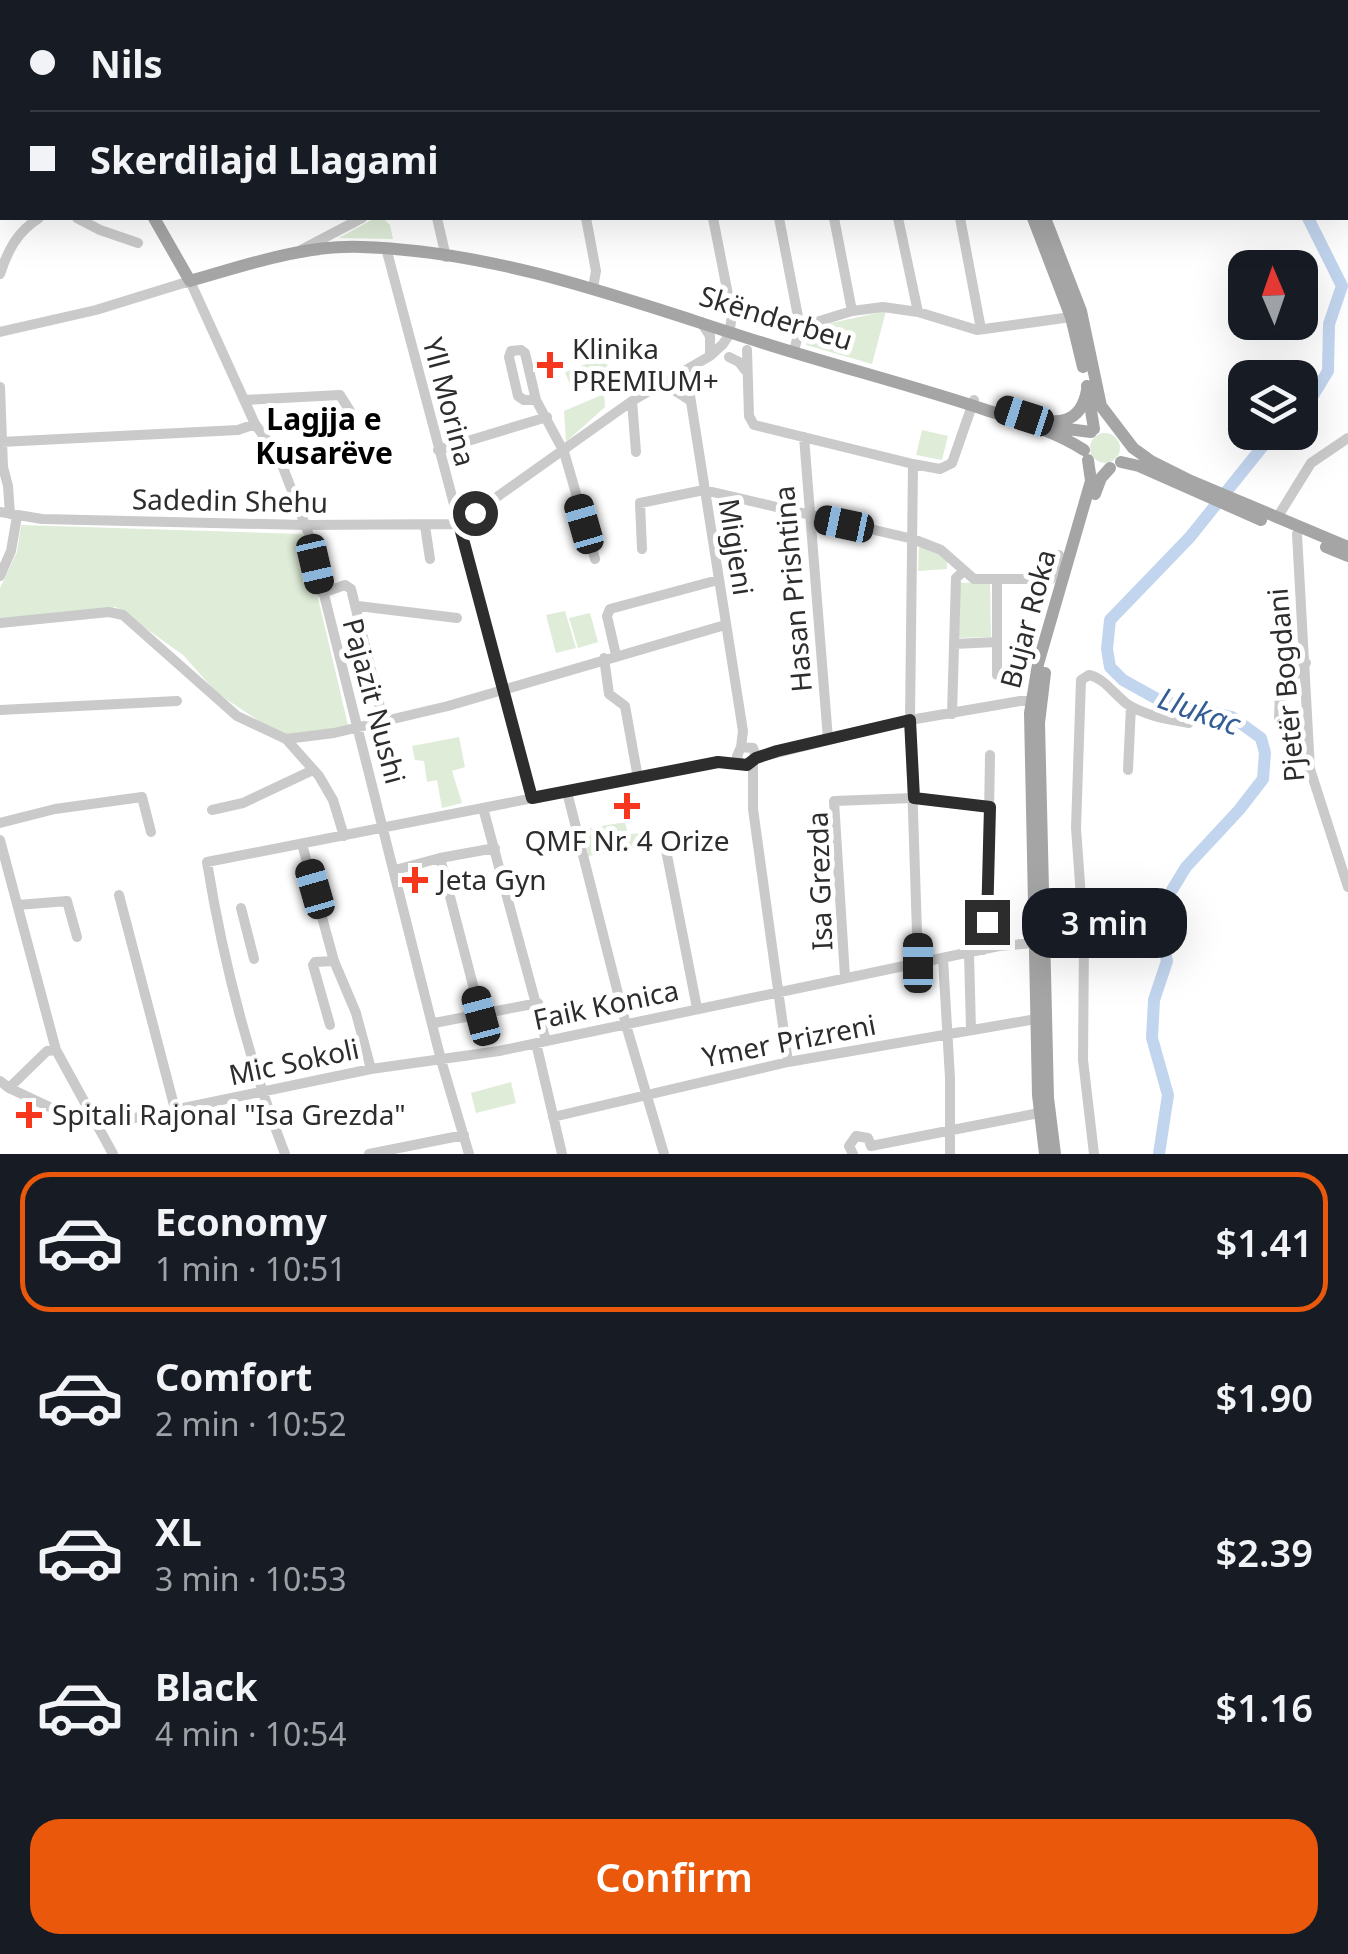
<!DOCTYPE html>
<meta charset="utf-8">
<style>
body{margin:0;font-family:"Noto Sans",sans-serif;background:#242831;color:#f1f3f6;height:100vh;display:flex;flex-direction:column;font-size:38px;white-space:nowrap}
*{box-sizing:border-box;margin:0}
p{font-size:32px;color:#9ea1a6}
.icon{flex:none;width:55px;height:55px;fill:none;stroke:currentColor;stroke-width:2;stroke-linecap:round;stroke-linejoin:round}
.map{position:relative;height:1154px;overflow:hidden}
.sheet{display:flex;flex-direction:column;background:#171b24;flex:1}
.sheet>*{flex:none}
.guide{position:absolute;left:0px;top:0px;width:1350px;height:220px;box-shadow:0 10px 40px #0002;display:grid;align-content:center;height:220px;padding:0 30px;background:#171b24}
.needle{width:65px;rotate:358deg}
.fabs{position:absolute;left:1228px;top:250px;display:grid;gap:20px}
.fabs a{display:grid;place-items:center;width:90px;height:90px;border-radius:20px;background:#171b24;box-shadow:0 10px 40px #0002;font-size:50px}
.end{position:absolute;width:45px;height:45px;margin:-22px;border:12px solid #2d2d2d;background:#fff;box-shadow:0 0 0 5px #fff}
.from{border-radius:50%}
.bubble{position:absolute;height:70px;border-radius:30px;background:#171b24;box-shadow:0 10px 40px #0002;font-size:32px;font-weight:600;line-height:70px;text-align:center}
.car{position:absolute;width:30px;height:60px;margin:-30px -15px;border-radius:12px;box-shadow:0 0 8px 2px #0007;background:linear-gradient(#222 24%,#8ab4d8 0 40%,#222 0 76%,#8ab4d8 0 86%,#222 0)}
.guide b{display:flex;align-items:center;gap:35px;height:95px;font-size:38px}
.guide b+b{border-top:2px solid #363941}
.guide i{width:25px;height:25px;background:#f1f3f6}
ul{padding:18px 0 0;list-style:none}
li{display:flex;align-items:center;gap:30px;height:140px;margin:0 20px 15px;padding:0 10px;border:5px solid transparent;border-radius:30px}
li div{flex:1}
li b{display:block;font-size:38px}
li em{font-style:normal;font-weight:600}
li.on{border-color:#ea580c}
li>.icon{width:90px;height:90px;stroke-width:1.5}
.primary-button{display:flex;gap:20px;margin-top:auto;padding:20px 30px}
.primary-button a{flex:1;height:115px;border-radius:30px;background:#ea580c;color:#fff;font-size:40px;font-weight:600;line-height:115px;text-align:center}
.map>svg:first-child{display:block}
.green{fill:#dfecd8}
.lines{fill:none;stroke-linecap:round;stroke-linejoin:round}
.river{stroke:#c2d5ee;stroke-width:12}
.minor{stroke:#cacaca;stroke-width:10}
.major{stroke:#a5a5a5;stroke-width:12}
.route{stroke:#2d2d2d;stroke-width:12}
.poi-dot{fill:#f6361d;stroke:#fff;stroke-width:4}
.labels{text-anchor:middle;stroke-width:10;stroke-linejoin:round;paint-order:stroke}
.street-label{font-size:28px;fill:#2d2d2d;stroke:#fff}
.poi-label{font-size:28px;fill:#2d2d2d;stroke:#fff;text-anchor:start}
.neighbourhood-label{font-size:30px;font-weight:bold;fill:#000;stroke:#fff}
.water-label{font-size:30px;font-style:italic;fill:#345d96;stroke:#fff}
</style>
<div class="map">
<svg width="1348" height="1154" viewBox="0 0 1348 1154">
<rect width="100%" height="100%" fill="#fff"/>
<!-- green -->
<path class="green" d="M375 218H383L390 225 393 239 339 238Z
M886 311 872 364 806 345 804 329Z
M604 357 612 377 573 392 565 372Z
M604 394 605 407 566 442 564 411Z
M922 430 948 436 942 460 916 455Z
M1090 448a15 15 0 1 1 30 0a15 15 0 1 1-30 0Z
M21 525 303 534 348 725 315 737 277 733 217 693 183 655 116 607 0 619V588L17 552Z
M919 545 947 559V569L918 571Z
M990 582 991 637 958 638V583Z
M565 611 576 648 556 653 546 615Z
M590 613 598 642 578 648 569 618Z
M459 737 465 767 452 771 462 803 442 808 437 780 427 782 424 761 415 760 412 746Z
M625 822 628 834 644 833 647 846 588 856 585 829Z
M511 1082 516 1103 476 1113 471 1093Z"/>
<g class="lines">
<!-- river -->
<path class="river" d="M1326 2 1327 0
M1300 417 1328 371 1329 324 1342 286 1308 218
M1159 1154 1168 1095 1152 1038 1154 1000 1167 961 1159 923 1161 908 1186 867 1239 810 1263 779 1265 753 1261 738 1232 717 1159 700 1123 680 1110 667 1107 649 1110 620 1190 537 1263 446 1286 432"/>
<!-- minor -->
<path class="minor" d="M313 0 314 2
M373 0 374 2
M504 0 505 2
M594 0V2
M670 0V2
M808 0 810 2
M888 0V2
M1107 0 1108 2
M206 2 211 0
M262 2 264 0
M819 2 823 0
M0 45 2 47
M77 218 100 230 138 243
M437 218 446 257
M586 218 596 271 593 288
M779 218 800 327 794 351
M834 218 852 311
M898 218 918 312
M960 218 981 329
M386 248 532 798
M301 250 362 218
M0 274C8 250 17 232 39 218
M701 322 710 336V356
M800 327 852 311 883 307 918 312 977 330 1071 317
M0 332 96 310 190 281 255 424 279 457 309 535 441 1060 469 1154
M747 350 749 416 754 425 913 464 940 469 952 463 974 400
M729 357 739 362 745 370
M686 370 743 731 741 747
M658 386 674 390 691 401
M0 387 3 467 8 486 10 514
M244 400 340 395 350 411
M536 400H524L518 396 509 357 511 351 521 350 525 353 536 400 564 452 595 559
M632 401 636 452
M804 437 828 739
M1 442 238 430 255 424
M438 450 547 417
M913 464 910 720 918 963
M0 512 42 519 305 525 459 524 632 401 710 356 723 344 729 335 732 315 713 218
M1277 518 1311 463 1348 438
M425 526 430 559
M1297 534 1310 769 1348 887
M642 549 640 503 704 490 913 539 941 550 974 579H1051L1059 555
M0 576 11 551 17 516
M997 580V675
M322 593 345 585 351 589 383 719
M358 606 457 618
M0 623 109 612 123 615 237 716 286 739 319 776 333 800 344 836
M954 644 996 642
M616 655 607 616 610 609 718 580
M604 658 609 694 625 706 638 778
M0 710 177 701
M952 714 956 578 964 571
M1279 720 1280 692 1306 663
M286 739 334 733 448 706 725 625
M756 758 910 720 1020 701H1039
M753 762V809L788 1062
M1128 770 1131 706
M567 792 626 1025 664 1154
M483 808 546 1041
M212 810 243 803 313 770
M0 823 55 809 142 797 151 832
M0 840 56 1050 113 1154
M302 844 334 961 356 1013 371 1069
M666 850 697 1008
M395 870 440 858
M119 895 175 1109
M18 905 67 901 77 937
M241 908 254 959
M983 950 987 938 990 755
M969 953 971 1030
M943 959 950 1078V1154
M845 977 834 801 914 798 990 807
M481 1016 440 858 495 848
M434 1023 538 1003
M330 1025 313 965 315 962 334 961
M536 1043 562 1154
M0 1081 9 1088 75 1119 106 1124 371 1069 499 1051 999 946 1084 939
M9 1088 47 1051 56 1050
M553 1117 788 1062 1036 1019
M871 1146 1039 1113
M285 1154C249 1060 223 962 207 862L717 762 747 765 756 758 753 748 741 747 737 756 739 762
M369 1154 464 1135
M853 1154 849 1146 856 1136 868 1138 871 1146
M1094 1154 1083 1060 1084 939 1076 828 1081 680 1089 675C1104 678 1115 695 1127 704 1146 716 1167 719 1189 723"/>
<!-- major -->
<path class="major" d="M81 0V2
M948 0 949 2
M959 0 960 2
M154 218 190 281C247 265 301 245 361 247 499 251 630 301 760 342 835 366 911 385 986 410 1019 421 1055 431 1084 450
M1033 218 1071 317 1083 367
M1045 218 1081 311 1101 406 1133 448 1151 461 1191 481 1348 547
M1087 386 1094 429
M1027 417C1056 425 1081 425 1087 390
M1052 427 1091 432
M1121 462 1139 466 1261 520
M1095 494 1101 478 1110 468
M1326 547 1348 556
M1045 673 1039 723 1048 1098 1055 1154
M1045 1154 1038 1095 1030 713 1038 664 1091 481 1088 460"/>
</g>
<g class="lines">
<!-- route -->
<path class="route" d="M475 513 459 524 532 798 718 762 747 765 756 758 777 751 910 720 914 798 990 807 987 922"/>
</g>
<!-- markers -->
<g class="poi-dot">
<path d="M545 350h10v10h10v10h-10v10h-10v-10h-10v-10h10z"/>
<path d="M622 791h10v10h10v10h-10v10h-10v-10h-10v-10h10z"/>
<path d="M410 865h10v10h10v10h-10v10h-10v-10h-10v-10h10z"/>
<path d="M24 1100h10v10h10v10h-10v10h-10v-10h-10v-10h10z"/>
</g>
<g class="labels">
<!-- street labels -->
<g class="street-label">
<text transform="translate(776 318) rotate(17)" y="10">Skënderbeu</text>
<text transform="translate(449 402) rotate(75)" y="10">Yll Morina</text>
<text transform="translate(230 501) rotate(1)" y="10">Sadedin Shehu</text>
<text transform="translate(736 547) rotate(81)" y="10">Migjeni</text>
<text transform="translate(793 589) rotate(-95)" y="10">Hasan Prishtina</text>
<text transform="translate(1028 619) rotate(-75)" y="10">Bujar Roka</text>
<text transform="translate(1286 685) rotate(-95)" y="10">Pjetër Bogdani</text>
<text transform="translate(374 701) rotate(75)" y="10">Pajazit Nushi</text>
<text transform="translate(820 881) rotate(-92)" y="10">Isa Grezda</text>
<text transform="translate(606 1005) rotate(-12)" y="10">Faik Konica</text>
<text transform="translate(789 1041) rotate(-11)" y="10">Ymer Prizreni</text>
<text transform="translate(294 1062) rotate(-12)" y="10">Mic Sokoli</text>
</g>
<!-- poi labels -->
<g class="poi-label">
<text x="572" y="359">Klinika<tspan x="572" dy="32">PREMIUM+</tspan></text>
<text x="627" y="851" text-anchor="middle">QMF Nr. 4 Orize</text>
<text x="438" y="890">Jeta Gyn</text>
<text x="52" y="1125">Spitali Rajonal "Isa Grezda"</text>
</g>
<!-- neighbourhood labels -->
<g class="neighbourhood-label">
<text x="324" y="430">Lagjja e<tspan x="324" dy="34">Kusarëve</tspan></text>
</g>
<!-- water labels -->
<g class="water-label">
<text transform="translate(1199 712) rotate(20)" y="10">Llukac</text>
</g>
</g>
</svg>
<div class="fabs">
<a><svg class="needle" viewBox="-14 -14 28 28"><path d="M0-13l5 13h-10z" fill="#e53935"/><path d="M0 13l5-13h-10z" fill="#9ea1a6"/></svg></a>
<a><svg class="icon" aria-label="layers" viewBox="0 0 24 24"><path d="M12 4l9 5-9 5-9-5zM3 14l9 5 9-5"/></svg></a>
</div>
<i class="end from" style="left:475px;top:513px"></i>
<i class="end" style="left:987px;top:922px"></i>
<div class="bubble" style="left:1022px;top:888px;width:165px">3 min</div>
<i class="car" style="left:1024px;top:416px;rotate:288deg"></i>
<i class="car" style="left:584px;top:524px;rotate:344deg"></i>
<i class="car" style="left:844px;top:524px;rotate:282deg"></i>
<i class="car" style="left:315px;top:564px;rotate:167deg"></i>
<i class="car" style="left:315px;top:889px;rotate:344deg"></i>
<i class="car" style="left:918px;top:963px;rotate:0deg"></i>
<i class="car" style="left:481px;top:1016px;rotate:345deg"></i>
<div class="guide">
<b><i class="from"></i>Nils</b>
<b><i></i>Skerdilajd Llagami</b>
</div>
</div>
<section class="sheet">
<ul>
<li class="on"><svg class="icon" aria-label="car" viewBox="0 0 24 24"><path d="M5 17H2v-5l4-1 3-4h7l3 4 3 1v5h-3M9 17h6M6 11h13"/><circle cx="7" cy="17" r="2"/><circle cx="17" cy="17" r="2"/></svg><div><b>Economy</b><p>1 min · 10:51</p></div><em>$1.41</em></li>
<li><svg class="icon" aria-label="car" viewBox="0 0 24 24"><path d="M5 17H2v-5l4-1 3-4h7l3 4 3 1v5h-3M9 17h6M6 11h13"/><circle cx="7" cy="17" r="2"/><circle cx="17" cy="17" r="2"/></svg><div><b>Comfort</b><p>2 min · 10:52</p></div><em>$1.90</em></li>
<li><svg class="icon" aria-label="car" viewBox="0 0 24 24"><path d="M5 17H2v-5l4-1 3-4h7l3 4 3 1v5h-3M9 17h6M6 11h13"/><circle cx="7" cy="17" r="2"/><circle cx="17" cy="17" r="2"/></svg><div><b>XL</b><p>3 min · 10:53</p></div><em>$2.39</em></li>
<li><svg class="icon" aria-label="car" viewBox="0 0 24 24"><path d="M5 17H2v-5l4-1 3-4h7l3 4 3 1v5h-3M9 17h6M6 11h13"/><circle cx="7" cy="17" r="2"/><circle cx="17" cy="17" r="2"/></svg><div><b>Black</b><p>4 min · 10:54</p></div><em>$1.16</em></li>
</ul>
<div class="primary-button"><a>Confirm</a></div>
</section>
